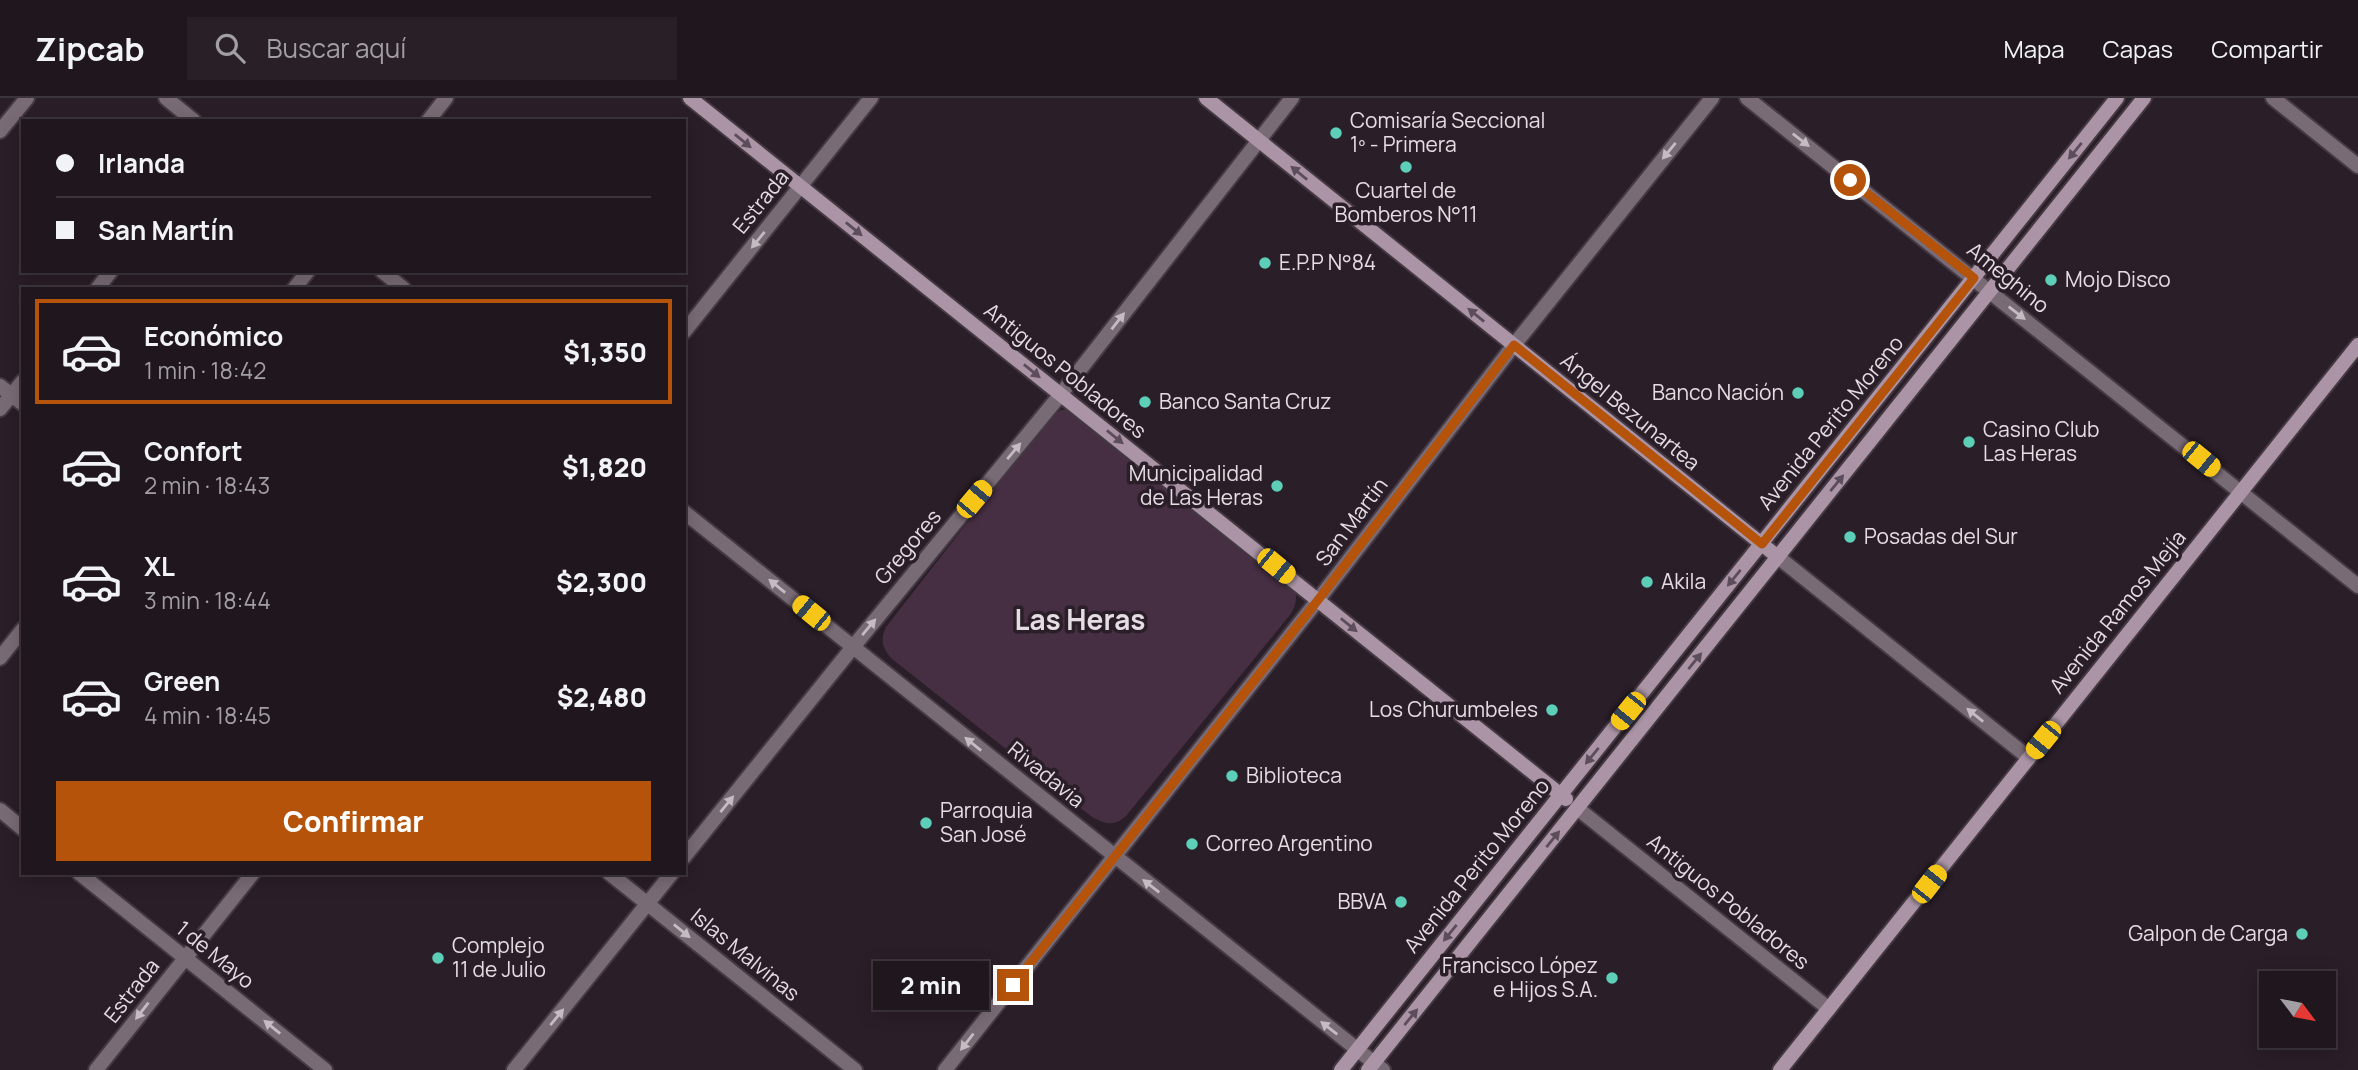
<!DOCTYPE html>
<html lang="es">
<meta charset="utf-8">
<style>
body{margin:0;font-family:Manrope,sans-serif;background:#281f27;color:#f1f3f6;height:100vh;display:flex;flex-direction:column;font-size:26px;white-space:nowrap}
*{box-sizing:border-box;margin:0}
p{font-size:23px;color:#a29fa4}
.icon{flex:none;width:38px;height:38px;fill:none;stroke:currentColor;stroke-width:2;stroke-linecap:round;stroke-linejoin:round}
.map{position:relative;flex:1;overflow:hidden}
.sheet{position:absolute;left:21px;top:189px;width:665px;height:588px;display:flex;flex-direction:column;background:#20161e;border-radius:0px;box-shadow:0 4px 18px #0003,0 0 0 2px #3d353c}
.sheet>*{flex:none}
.banner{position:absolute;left:21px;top:21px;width:665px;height:154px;border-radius:0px;box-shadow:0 4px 18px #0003,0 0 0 2px #3d353c;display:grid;align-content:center;height:154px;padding:0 35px;background:#20161e}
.needle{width:46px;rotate:122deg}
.fabs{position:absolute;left:2259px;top:873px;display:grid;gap:14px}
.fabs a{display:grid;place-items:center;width:77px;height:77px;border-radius:0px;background:#20161e;box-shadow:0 4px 18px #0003,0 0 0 2px #3d353c;font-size:35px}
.end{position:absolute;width:32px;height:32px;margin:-16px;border:9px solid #b45309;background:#fff;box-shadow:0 0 0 4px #fff}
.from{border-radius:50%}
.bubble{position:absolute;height:49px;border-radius:0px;background:#20161e;box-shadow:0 4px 18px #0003,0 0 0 2px #3d353c;font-size:23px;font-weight:800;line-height:49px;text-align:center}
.car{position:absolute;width:21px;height:42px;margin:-21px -10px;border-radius:9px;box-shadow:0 0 5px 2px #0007;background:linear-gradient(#f5c518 24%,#345 0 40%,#f5c518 0 76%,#345 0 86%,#f5c518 0)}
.banner b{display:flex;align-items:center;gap:24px;height:66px;font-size:26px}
.banner b+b{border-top:2px solid #3d353c}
.banner i{width:18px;height:18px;background:#f1f3f6}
ul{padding:12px 0 0;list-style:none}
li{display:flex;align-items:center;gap:21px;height:105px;margin:0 14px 10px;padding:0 21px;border:4px solid transparent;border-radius:0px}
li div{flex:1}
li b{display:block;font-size:26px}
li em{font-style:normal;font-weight:800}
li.selected{border-color:#b45309}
li>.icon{width:63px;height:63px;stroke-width:1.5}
.cta{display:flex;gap:14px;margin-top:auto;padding:14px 35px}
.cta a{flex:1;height:80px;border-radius:0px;background:#b45309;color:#fff;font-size:28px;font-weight:800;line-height:80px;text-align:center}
header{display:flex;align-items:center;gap:42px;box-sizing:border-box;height:98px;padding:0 35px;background:#20161e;border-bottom:2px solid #3d353c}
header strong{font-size:33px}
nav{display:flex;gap:38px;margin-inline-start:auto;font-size:24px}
.search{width:490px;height:63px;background:#281f27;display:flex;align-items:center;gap:18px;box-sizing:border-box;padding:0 24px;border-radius:0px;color:#a29fa4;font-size:26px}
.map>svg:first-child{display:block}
.green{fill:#462e43}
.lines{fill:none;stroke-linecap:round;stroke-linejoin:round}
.street-casing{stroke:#443942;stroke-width:18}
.secondary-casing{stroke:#443942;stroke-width:18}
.street{stroke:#796b76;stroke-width:14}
.secondary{stroke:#aa94a6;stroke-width:14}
.oneway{fill:#c5bbc3}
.oneway2{fill:#5d4d5a}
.route{stroke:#b45309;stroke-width:9}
.poi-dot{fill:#5dceb8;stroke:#2a1e28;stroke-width:2.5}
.labels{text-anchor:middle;stroke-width:7;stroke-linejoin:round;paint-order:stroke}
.poi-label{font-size:21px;fill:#e5dde4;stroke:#2a1e28;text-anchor:start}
.street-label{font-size:21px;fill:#e5dde4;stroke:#2a1e28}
.district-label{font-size:28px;font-weight:bold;fill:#e5dde4;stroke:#2a1e28}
</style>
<header>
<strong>Zipcab</strong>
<div class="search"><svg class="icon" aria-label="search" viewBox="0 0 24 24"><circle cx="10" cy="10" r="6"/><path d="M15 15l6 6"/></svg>Buscar aquí</div>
<nav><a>Mapa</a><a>Capas</a><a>Compartir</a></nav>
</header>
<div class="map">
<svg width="2358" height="972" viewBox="0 0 2358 972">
<rect width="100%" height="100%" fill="#2a1e28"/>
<!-- green -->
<path class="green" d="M1061 312H1068L1076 316 1292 488C1299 498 1296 507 1290 517L1126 718C1114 729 1105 726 1092 719L892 561C882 550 880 542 886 529L1048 321Z"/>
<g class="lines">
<defs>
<path id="street" d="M166 0 194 23
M1747 0 2358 488
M2273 0 2358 68
M428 23 446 0
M0 33 27 0
M382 173 404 191
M97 191 111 173
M294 191 308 173
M684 234 871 0
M0 288 23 306
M0 311 23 283
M684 414 1383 972
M1778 459 2029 660
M0 560 23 531
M1577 710 1829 911
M0 712 23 731
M684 759 853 549 1061 296 1292 0
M79 775 325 972
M609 775 855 972
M96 972 253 775
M514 972 672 775
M945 972 1318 502 1514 247 1712 0"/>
<path id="secondary" d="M690 0 1566 701
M1206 0 1778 459
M1341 972 2117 0
M1368 972 2144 0
M1780 972 2358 247"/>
</defs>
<!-- street casing -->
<use href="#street" class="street-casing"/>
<!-- secondary casing -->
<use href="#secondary" class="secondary-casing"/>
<!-- street -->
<use href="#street" class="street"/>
<!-- secondary -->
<use href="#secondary" class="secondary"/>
</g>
<!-- one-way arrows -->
<defs><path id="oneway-solid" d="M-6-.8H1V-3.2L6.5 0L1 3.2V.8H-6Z" transform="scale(1.75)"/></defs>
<g class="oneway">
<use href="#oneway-solid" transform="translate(1801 42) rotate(38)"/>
<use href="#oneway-solid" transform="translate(1669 53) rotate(129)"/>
<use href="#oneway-solid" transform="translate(758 142) rotate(129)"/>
<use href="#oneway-solid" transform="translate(2017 215) rotate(38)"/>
<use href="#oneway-solid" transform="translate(1118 223) rotate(-52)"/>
<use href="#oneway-solid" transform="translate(1014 353) rotate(-50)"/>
<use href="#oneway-solid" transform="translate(777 488) rotate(-141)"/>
<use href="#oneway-solid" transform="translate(869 529) rotate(-50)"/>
<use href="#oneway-solid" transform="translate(1975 617) rotate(-141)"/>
<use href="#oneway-solid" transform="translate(973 646) rotate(-141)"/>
<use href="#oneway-solid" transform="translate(727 706) rotate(-51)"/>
<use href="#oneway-solid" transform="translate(1151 788) rotate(-142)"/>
<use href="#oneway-solid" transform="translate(682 833) rotate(39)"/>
<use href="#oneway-solid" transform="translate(142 913) rotate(128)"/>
<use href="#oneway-solid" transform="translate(557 919) rotate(-51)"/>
<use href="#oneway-solid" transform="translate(272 929) rotate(-141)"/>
<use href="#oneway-solid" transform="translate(1329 930) rotate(-142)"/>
<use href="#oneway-solid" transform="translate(967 944) rotate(128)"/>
</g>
<g class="oneway2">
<use href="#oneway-solid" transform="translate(743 43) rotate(39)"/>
<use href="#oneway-solid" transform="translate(2075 53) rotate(129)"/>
<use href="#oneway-solid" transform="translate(1299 75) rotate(-141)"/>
<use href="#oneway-solid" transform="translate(854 131) rotate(39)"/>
<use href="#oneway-solid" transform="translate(1476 217) rotate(-141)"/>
<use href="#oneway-solid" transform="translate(1032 273) rotate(39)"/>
<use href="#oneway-solid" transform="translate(1115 339) rotate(39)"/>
<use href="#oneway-solid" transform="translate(1837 385) rotate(-51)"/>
<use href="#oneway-solid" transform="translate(1734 480) rotate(129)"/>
<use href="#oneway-solid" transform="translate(1349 527) rotate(39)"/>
<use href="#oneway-solid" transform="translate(1695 563) rotate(-51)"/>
<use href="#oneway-solid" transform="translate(1592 658) rotate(129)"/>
<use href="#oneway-solid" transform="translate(1553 741) rotate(-51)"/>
<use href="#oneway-solid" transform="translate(1450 835) rotate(129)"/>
<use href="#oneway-solid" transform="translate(1411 919) rotate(-51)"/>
</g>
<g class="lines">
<!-- route -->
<path class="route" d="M1013 887 1318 502 1514 247 1762 446 1974 180 1850 82"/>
</g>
<!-- markers -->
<g class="poi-dot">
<circle cx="1336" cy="35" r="7"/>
<circle cx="1406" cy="69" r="7"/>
<circle cx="1265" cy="165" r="7"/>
<circle cx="2051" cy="182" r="7"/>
<circle cx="1798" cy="295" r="7"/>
<circle cx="1145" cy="304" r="7"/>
<circle cx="1969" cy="344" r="7"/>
<circle cx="1277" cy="388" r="7"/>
<circle cx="1850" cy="439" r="7"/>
<circle cx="1647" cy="484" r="7"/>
<circle cx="1552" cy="612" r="7"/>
<circle cx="1232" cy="678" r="7"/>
<circle cx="926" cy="725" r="7"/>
<circle cx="1192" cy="746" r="7"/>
<circle cx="1401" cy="804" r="7"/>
<circle cx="2302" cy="836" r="7"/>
<circle cx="438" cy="860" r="7"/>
<circle cx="1612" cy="880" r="7"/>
</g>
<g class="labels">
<!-- poi labels -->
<g class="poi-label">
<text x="1350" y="30">Comisaría Seccional<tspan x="1350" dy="24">1º - Primera</tspan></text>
<text x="1406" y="100" text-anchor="middle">Cuartel de<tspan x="1406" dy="24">Bomberos N°11</tspan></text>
<text x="1279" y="172">E.P.P N°84</text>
<text x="2065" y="189">Mojo Disco</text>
<text x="1784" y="302" text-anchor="end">Banco Nación</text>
<text x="1159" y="311">Banco Santa Cruz</text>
<text x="1983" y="339">Casino Club<tspan x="1983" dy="24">Las Heras</tspan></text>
<text x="1263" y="383" text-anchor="end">Municipalidad<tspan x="1263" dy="24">de Las Heras</tspan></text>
<text x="1864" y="446">Posadas del Sur</text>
<text x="1661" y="491">Akila</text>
<text x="1538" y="619" text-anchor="end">Los Churumbeles</text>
<text x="1246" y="685">Biblioteca</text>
<text x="940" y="720">Parroquia<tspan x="940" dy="24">San José</tspan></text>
<text x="1206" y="753">Correo Argentino</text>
<text x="1387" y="811" text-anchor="end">BBVA</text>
<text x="2288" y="843" text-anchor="end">Galpon de Carga</text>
<text x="452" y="855">Complejo<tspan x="452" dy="24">11 de Julio</tspan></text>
<text x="1598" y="875" text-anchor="end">Francisco López<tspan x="1598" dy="24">e Hijos S.A.</tspan></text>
</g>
<!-- street labels -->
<g class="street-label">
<text transform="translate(761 104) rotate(-51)" y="7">Estrada</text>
<text transform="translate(2008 180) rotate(39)" y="7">Ameghino</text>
<text transform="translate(1065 273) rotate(39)" y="7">Antiguos Pobladores</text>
<text transform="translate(1630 314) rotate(39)" y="7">Ángel Bezunartea</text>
<text transform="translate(1831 325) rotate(-51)" y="7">Avenida Perito Moreno</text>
<text transform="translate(1352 424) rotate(-53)" y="7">San Martín</text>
<text transform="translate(908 449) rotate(-50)" y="7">Gregores</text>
<text transform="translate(2118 514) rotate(-51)" y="7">Avenida Ramos Mejía</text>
<text transform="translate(1046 677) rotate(39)" y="7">Rivadavia</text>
<text transform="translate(1477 768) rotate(-51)" y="7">Avenida Perito Moreno</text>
<text transform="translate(1728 804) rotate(39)" y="7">Antiguos Pobladores</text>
<text transform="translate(215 857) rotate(39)" y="7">1 de Mayo</text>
<text transform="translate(745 857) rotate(39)" y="7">Islas Malvinas</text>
<text transform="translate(132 893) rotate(-52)" y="7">Estrada</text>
</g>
<!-- district labels -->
<g class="district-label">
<text x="1080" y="532">Las Heras</text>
</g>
</g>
</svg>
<div class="fabs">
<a><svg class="needle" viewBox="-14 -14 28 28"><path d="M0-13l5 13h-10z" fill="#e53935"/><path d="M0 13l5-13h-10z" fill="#a29fa4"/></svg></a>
</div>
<i class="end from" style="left:1850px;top:82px"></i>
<i class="end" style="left:1013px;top:887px"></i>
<div class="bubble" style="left:873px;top:863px;width:116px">2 min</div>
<i class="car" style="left:2201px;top:361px;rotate:129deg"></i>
<i class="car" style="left:974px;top:401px;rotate:40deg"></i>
<i class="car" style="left:1276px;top:468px;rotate:129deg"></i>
<i class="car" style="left:811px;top:515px;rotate:309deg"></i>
<i class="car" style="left:1628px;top:613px;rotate:219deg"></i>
<i class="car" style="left:2043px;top:642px;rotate:219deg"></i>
<i class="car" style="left:1929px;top:786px;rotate:38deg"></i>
<div class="banner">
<b><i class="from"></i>Irlanda</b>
<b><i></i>San Martín</b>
</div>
<section class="sheet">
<ul>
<li class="selected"><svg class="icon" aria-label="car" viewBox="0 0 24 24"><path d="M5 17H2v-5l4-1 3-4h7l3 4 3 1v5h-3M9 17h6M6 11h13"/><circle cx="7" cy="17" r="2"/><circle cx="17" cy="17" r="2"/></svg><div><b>Económico</b><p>1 min · 18:42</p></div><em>$1,350</em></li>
<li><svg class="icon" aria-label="car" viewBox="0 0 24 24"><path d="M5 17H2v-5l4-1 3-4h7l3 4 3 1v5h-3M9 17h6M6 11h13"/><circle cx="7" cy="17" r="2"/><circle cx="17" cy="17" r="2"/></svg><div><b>Confort</b><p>2 min · 18:43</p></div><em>$1,820</em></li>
<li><svg class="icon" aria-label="car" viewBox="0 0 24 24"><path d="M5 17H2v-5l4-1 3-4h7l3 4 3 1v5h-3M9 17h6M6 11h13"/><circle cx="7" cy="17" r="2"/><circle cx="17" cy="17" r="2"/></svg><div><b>XL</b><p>3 min · 18:44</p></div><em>$2,300</em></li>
<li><svg class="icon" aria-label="car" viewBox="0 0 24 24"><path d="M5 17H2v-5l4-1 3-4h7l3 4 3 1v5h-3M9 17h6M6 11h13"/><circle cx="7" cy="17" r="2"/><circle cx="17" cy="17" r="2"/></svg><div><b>Green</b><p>4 min · 18:45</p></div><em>$2,480</em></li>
</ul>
<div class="cta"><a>Confirmar</a></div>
</section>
</div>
